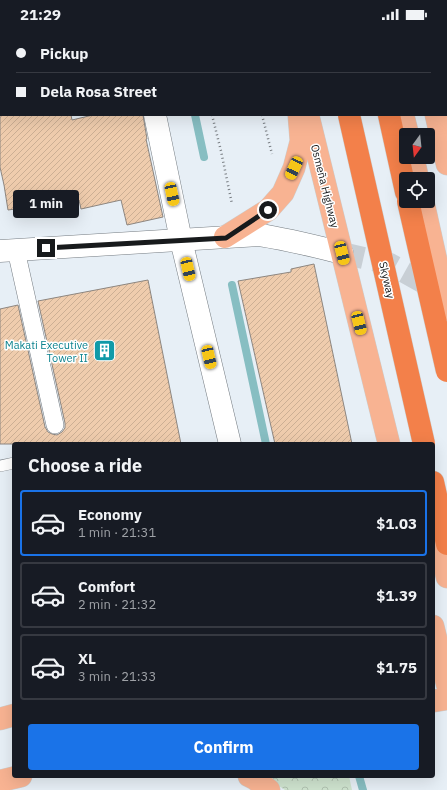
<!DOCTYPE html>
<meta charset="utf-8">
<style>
body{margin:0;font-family:"IBM Plex Sans",sans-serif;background:#20242c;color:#f1f3f6;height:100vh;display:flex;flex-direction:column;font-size:15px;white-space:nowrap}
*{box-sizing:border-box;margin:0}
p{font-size:13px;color:#9ea1a6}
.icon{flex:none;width:22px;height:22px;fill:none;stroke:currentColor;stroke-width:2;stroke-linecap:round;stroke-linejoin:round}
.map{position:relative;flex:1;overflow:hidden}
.sheet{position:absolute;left:12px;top:414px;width:423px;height:336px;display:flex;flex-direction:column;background:#171b24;border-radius:4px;box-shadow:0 4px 16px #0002}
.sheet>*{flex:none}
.hud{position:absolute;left:0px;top:0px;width:447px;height:88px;box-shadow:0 4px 16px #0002;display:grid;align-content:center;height:88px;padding:0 16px;background:#171b24}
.needle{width:26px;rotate:195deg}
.fabs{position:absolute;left:399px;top:100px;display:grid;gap:8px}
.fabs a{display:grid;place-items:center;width:36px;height:36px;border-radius:4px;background:#171b24;box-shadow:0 4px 16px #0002;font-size:20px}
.end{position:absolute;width:18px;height:18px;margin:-9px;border:5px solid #171a1c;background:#fff;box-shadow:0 0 0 2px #fff}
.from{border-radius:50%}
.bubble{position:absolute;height:28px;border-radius:4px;background:#171b24;box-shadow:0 4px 16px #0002;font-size:13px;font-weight:800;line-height:28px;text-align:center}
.car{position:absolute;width:12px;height:24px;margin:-12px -6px;border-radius:5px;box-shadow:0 0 3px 1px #0007;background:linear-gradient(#f5c518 24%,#345 0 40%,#f5c518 0 76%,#345 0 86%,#f5c518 0)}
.hud b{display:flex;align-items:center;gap:14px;height:38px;font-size:15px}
.hud b+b{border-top:1px solid #363941}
.hud i{width:10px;height:10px;background:#f1f3f6}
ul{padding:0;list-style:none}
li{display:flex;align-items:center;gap:12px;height:66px;margin:0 8px 6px;padding:0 8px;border:2px solid #363941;border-radius:4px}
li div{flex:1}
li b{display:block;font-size:15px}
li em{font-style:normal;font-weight:800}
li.on{border-color:#1a73e8}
li>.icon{width:36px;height:36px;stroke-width:1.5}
h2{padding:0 16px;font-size:18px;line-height:48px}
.cta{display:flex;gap:8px;margin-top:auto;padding:8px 16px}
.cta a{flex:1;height:46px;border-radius:4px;background:#1a73e8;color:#fff;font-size:16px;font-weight:800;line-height:46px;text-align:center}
.status{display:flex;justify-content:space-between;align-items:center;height:28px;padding:0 20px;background:#171b24;direction:ltr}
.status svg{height:11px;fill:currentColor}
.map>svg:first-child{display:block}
.park{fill:url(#park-crowns)}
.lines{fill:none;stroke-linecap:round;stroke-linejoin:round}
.stream{stroke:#87bec2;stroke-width:8}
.building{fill:url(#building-hatch);stroke:#8d8680}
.tertiary-tunnel{stroke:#c8cfd5;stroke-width:22;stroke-dasharray:22 11;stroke-linecap:butt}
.service-casing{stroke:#757c82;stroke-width:12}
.pedestrian-casing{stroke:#757c82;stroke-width:18}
.minor-casing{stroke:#757c82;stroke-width:23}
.tertiary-casing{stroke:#757c82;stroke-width:23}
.primary-casing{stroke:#cccdcd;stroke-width:23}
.motorway-casing{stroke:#cccdcd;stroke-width:23}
.path{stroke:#7a7f84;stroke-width:2.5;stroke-dasharray:1 3;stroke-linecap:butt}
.service{stroke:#fff;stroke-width:11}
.pedestrian{stroke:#fff;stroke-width:17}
.minor{stroke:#fff;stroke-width:22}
.tertiary{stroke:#fff;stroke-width:22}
.primary{stroke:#f8b392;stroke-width:22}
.motorway{stroke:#f3804a;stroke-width:22}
.primary-bridge-casing{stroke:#cccdcd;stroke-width:23;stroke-linecap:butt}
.motorway-bridge-casing{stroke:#cccdcd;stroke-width:23;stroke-linecap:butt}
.primary-bridge{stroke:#f8b392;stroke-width:22}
.motorway-bridge{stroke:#f3804a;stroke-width:22}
.route{stroke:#171a1c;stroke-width:5}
.labels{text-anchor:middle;stroke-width:3;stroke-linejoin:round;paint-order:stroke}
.street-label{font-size:11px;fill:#171a1c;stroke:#fff}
.culture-label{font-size:11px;fill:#0d838f;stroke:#fff;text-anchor:end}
</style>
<div class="status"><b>21:29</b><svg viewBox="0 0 49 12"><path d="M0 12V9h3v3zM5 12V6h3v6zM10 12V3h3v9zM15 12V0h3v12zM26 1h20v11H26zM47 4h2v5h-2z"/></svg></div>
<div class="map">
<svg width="447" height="762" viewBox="0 0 447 762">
<defs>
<pattern id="park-crowns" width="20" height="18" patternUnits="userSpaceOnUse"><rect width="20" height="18" fill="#cfe4cf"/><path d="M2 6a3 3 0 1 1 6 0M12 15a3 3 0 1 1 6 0" fill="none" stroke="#b1c3b1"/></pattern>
<pattern id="building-hatch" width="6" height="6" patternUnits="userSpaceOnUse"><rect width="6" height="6" fill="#efccad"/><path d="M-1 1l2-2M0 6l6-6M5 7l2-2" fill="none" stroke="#ccaf94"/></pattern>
</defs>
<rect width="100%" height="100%" fill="#e7eff6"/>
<!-- park -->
<path class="park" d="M264 748H349L352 762H285Z"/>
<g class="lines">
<!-- stream -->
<path class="stream" d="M175 0V1
M195 87 204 129
M232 257 266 416
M359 748 363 762"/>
</g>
<!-- building -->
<path class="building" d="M0 87H71L72 92 93 87H143L147 111H146L163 189 127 197 121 172 81 181 79 172 8 182 4 157 0 139Z
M314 236 352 416H275L238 253 291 244V241Z
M148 252 181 416H0V281L18 277 45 399 48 404 52 406 57 407 62 404 65 400V395L38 273Z"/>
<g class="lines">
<!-- tertiary-tunnel -->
<path class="tertiary-tunnel" d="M342 225 390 236 433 260 439 266"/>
<defs>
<path id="service" d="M0 438 14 435"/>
<path id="pedestrian" d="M16 222 55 397"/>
<path id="minor" d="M136 0V1
M155 87 181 212 230 416"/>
<path id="tertiary" d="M0 223 259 207C287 211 314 218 342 225"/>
<path id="primary" d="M287 0V1
M384 0V1
M416 0V1
M308 87 389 416
M403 87 408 107
M436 87 447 136
M413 129 418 151
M225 209 268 182 283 165 294 140 301 113 299 88
M435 497 447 549
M433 598 447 656
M433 673 447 671
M0 691 14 687
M249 748 255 751 269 762
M0 753 21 748"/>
<path id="motorway" d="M330 0V1
M369 0V1
M389 87 406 164
M433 454 447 516"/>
</defs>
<!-- service casing -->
<use href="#service" class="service-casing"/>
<!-- pedestrian casing -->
<use href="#pedestrian" class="pedestrian-casing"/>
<!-- minor casing -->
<use href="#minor" class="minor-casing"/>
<!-- tertiary casing -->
<use href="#tertiary" class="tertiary-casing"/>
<!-- primary casing -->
<use href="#primary" class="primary-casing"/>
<!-- motorway casing -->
<use href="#motorway" class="motorway-casing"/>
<!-- path -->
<path class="path" d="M212 87 221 123 232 176
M262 87 272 126"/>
<!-- service -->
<use href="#service" class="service"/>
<!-- pedestrian -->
<use href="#pedestrian" class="pedestrian"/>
<!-- minor -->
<use href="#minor" class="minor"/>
<!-- tertiary -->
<use href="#tertiary" class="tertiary"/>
<!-- primary -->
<use href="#primary" class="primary"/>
<!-- motorway -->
<use href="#motorway" class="motorway"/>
<defs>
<path id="primary-bridge" d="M423 173 447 281"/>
<path id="motorway-bridge" d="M349 87 424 416
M408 173 447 343"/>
</defs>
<!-- primary-bridge casing -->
<use href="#primary-bridge" class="primary-bridge-casing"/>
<!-- motorway-bridge casing -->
<use href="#motorway-bridge" class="motorway-bridge-casing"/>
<!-- primary-bridge -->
<use href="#primary-bridge" class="primary-bridge"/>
<!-- motorway-bridge -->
<use href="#motorway-bridge" class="motorway-bridge"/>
</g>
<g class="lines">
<!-- route -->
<path class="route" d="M46 220 226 210 268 182"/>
</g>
<!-- icons -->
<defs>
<symbol id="building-square" viewBox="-11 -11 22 22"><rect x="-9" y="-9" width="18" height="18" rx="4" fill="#0f9aa8" stroke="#fff"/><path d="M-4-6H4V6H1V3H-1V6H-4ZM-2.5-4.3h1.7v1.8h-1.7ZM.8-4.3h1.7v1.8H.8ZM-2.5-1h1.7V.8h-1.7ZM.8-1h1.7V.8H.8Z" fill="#fff"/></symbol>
</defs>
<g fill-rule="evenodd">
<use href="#building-square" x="92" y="310" width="25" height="25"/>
</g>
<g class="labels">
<!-- street labels -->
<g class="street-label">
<text transform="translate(325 158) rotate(76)" y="4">Osmeña Highway</text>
<text transform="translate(387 252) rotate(77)" y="4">Skyway</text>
</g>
<!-- culture labels -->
<g class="culture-label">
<text x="88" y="321">Makati Executive<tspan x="88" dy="13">Tower II</tspan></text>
</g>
</g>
</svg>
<div class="fabs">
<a><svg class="needle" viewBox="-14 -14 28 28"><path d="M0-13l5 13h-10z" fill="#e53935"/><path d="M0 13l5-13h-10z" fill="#9ea1a6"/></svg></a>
<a><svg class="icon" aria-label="locate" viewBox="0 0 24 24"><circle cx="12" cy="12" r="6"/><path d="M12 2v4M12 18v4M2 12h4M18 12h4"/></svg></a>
</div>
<i class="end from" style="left:268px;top:182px"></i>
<i class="end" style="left:46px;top:220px"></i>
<div class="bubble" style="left:13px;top:162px;width:66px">1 min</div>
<i class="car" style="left:294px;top:140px;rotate:205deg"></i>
<i class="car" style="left:172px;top:166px;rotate:168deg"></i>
<i class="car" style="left:342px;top:225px;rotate:166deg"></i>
<i class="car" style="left:188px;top:241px;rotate:167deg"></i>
<i class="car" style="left:359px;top:295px;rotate:166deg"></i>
<i class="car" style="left:209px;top:329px;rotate:167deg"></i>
<div class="hud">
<b><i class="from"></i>Pickup</b>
<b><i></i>Dela Rosa Street</b>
</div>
<section class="sheet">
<h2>Choose a ride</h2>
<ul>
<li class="on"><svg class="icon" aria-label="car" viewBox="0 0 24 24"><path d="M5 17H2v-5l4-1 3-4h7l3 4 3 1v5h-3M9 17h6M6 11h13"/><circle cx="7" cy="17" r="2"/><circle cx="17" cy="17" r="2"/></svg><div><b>Economy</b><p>1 min · 21:31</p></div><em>$1.03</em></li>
<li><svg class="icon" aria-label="car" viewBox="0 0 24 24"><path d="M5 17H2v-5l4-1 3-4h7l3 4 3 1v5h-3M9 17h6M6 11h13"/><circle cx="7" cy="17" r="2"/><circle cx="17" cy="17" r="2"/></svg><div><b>Comfort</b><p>2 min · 21:32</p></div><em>$1.39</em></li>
<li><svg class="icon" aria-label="car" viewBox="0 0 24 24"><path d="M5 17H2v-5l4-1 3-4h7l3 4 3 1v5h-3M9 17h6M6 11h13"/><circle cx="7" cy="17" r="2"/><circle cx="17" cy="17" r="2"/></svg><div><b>XL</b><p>3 min · 21:33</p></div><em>$1.75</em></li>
</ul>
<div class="cta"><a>Confirm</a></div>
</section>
</div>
